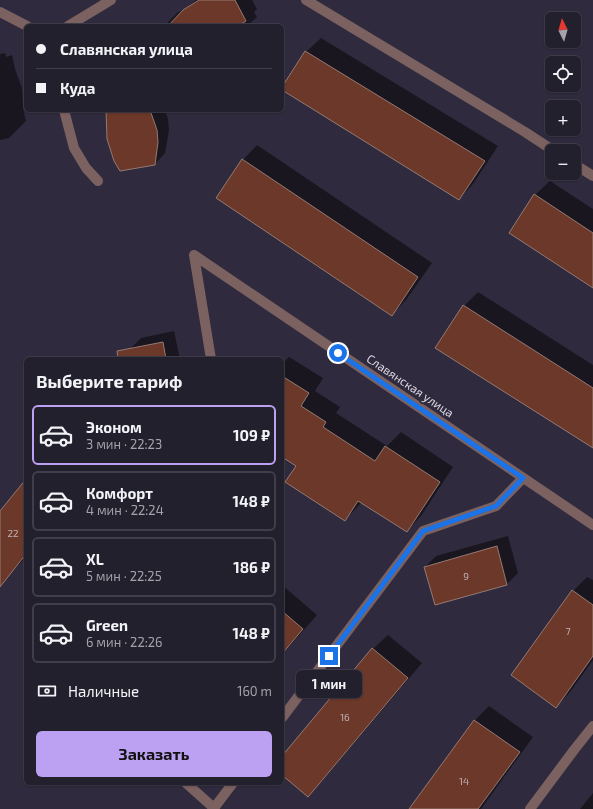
<!DOCTYPE html>
<html lang="ru">
<meta charset="utf-8">
<style>
body{margin:0;font-family:"Exo 2",sans-serif;background:#2f2d3a;color:#f1f3f6;height:100vh;display:flex;flex-direction:column;font-size:15px;white-space:nowrap}
*{box-sizing:border-box;margin:0}
p{font-size:13px;color:#a3a3aa}
.icon{flex:none;width:22px;height:22px;fill:none;stroke:currentColor;stroke-width:2;stroke-linecap:round;stroke-linejoin:round}
.map{position:relative;flex:1;overflow:hidden}
.details{position:absolute;left:24px;top:357px;width:260px;height:428px;display:flex;flex-direction:column;background:#23202e;border-radius:6px;box-shadow:0 1px 3px #0004,0 0 0 1px #403e4a}
.details>*{flex:none}
.guide{position:absolute;left:24px;top:24px;width:260px;height:88px;border-radius:6px;box-shadow:0 1px 3px #0004,0 0 0 1px #403e4a;display:grid;align-content:center;height:88px;padding:0 12px;background:#23202e}
.needle{width:26px;rotate:355deg}
.tools{position:absolute;left:545px;top:12px;display:grid;gap:8px}
.tools a{display:grid;place-items:center;width:36px;height:36px;border-radius:6px;background:#23202e;box-shadow:0 1px 3px #0004,0 0 0 1px #403e4a;font-size:20px}
.end{position:absolute;width:18px;height:18px;margin:-9px;border:5px solid #1a73e8;background:#fff;box-shadow:0 0 0 2px #fff}
.from{border-radius:50%}
.bubble{position:absolute;height:28px;border-radius:6px;background:#23202e;box-shadow:0 1px 3px #0004,0 0 0 1px #403e4a;font-size:13px;font-weight:700;line-height:28px;text-align:center}
.guide b{display:flex;align-items:center;gap:14px;height:38px;font-size:15px}
.guide b+b{border-top:1px solid #403e4a}
.guide i{width:10px;height:10px;background:#f1f3f6}
ul{padding:0;list-style:none}
li{display:flex;align-items:center;gap:12px;height:60px;margin:0 8px 6px;padding:0 4px;border:2px solid #403e4a;border-radius:6px}
li div{flex:1}
li b{display:block;font-size:15px}
li em{font-style:normal;font-weight:700}
li.active{border-color:#bca0f2}
li>.icon{width:36px;height:36px;stroke-width:1.5}
h2{padding:0 12px;font-size:18px;line-height:48px}
.pay{display:flex;align-items:center;gap:10px;height:44px;padding:0 12px;font-size:15px}
.pay p{margin-inline-start:auto}
.button{display:flex;gap:8px;margin-top:auto;padding:8px 12px}
.button a{flex:1;height:46px;border-radius:6px;background:#bca0f2;color:#111;font-size:16px;font-weight:700;line-height:46px;text-align:center}
.map>svg:first-child{display:block}
.shadow{fill:#0007}
.building{fill:#6c3829;stroke:#947a72}
.lines{fill:none;stroke-linecap:round;stroke-linejoin:round}
.minor{stroke:#7b6160;stroke-width:10}
.route{stroke:#1a73e8;stroke-width:5}
.labels{text-anchor:middle;stroke-width:4;stroke-linejoin:round;paint-order:stroke}
.number-label{font-size:10px;fill:#c0b1b6}
.street-label{font-size:12px;fill:#dcd9e5;stroke:#2f2a3d}
</style>
<div class="map">
<svg width="593" height="809" viewBox="0 0 593 809">
<rect width="100%" height="100%" fill="#2f2a3d"/>
<!-- shadow -->
<path class="shadow" d="M196 0H252L257 9 254 12 257 17 247 26H167L166 24 177 13 189 6Z
M321 38 498 146 473 184 459 199 282 89 306 52Z
M5 53 6 57 12 55 15 69 22 88 23 108 26 121 9 138 0 140V54Z
M108 110H165L168 119 169 130 165 153 154 165 108 138 107 127Z
M257 145 432 263 406 300 392 315 243 160Z
M550 181 593 209V287L535 195Z
M478 292 593 365V447L464 306Z
M174 331 180 359H132L130 349 141 338Z
M289 357 323 378 315 391 340 407 336 413 387 446 401 432 453 467 421 516 407 531 362 502 345 520 297 465 282 456V364Z
M26 480V557L6 578 0 573V512Z
M508 536 518 573 507 584 435 604 425 567 436 556Z
M587 577 593 580V660L570 692 556 707 573 591Z
M282 585 317 615 282 655Z
M388 635 422 663 322 781 308 796 282 774V757L373 649Z
M489 706 533 737 481 809H411L475 720Z
M593 793V809H580Z"/>
<!-- building -->
<path class="building" d="M199 0H235L246 21 238 26H168L183 10Z
M305 51 485 161 459 200 282 90V87Z
M106 110H150L157 130 158 142 155 165 120 171 114 161 107 139Z
M242 159 418 277 392 316 216 198Z
M534 194 593 233V288L509 233Z
M463 305 593 388V448L435 348Z
M163 342 166 359H118L117 351Z
M282 376 309 393 301 406 326 422 323 427 375 461 385 446 440 482 407 532 358 501 345 521 285 482 296 466 282 457Z
M26 479V554L0 587V511Z
M497 546 507 585 435 605 424 567Z
M572 590 593 605V656L556 708 511 675Z
M282 611 303 629 282 654Z
M372 648 408 678 308 797 282 775V756Z
M474 720 520 752 478 809H409Z"/>
<g class="lines">
<!-- minor -->
<path class="minor" d="M306 0 525 132 554 151
M0 12 27 26
M68 26 111 0
M64 110 74 148 86 168 98 181
M574 164 593 176
M194 255 593 525
M194 255 211 359
M282 718 423 531 496 506 523 478
M186 783 215 809
M214 808 233 783
M530 809 574 750 593 726"/>
</g>
<g class="lines">
<!-- route -->
<path class="route" d="M329 656 423 531 496 506 523 478 338 353"/>
</g>
<g class="labels">
<!-- number labels -->
<g class="number-label">
<text x="13" y="537">22</text>
<text x="466" y="580">9</text>
<text x="568" y="635">7</text>
<text x="345" y="721">16</text>
<text x="464" y="785">14</text>
</g>
<!-- street labels -->
<g class="street-label">
<text transform="translate(410 386) rotate(34)" y="4">Славянская улица</text>
</g>
</g>
</svg>
<div class="tools">
<a><svg class="needle" viewBox="-14 -14 28 28"><path d="M0-13l5 13h-10z" fill="#e53935"/><path d="M0 13l5-13h-10z" fill="#a3a3aa"/></svg></a>
<a><svg class="icon" aria-label="locate" viewBox="0 0 24 24"><circle cx="12" cy="12" r="6"/><path d="M12 2v4M12 18v4M2 12h4M18 12h4"/></svg></a>
<a>+</a>
<a>−</a>
</div>
<i class="end from" style="left:338px;top:353px"></i>
<i class="end" style="left:329px;top:656px"></i>
<div class="bubble" style="left:296px;top:670px;width:66px">1 мин</div>
<div class="guide">
<b><i class="from"></i>Славянская улица</b>
<b><i></i>Куда</b>
</div>
<section class="details">
<h2>Выберите тариф</h2>
<ul>
<li class="active"><svg class="icon" aria-label="car" viewBox="0 0 24 24"><path d="M5 17H2v-5l4-1 3-4h7l3 4 3 1v5h-3M9 17h6M6 11h13"/><circle cx="7" cy="17" r="2"/><circle cx="17" cy="17" r="2"/></svg><div><b>Эконом</b><p>3 мин · 22:23</p></div><em>109 ₽</em></li>
<li><svg class="icon" aria-label="car" viewBox="0 0 24 24"><path d="M5 17H2v-5l4-1 3-4h7l3 4 3 1v5h-3M9 17h6M6 11h13"/><circle cx="7" cy="17" r="2"/><circle cx="17" cy="17" r="2"/></svg><div><b>Комфорт</b><p>4 мин · 22:24</p></div><em>148 ₽</em></li>
<li><svg class="icon" aria-label="car" viewBox="0 0 24 24"><path d="M5 17H2v-5l4-1 3-4h7l3 4 3 1v5h-3M9 17h6M6 11h13"/><circle cx="7" cy="17" r="2"/><circle cx="17" cy="17" r="2"/></svg><div><b>XL</b><p>5 мин · 22:25</p></div><em>186 ₽</em></li>
<li><svg class="icon" aria-label="car" viewBox="0 0 24 24"><path d="M5 17H2v-5l4-1 3-4h7l3 4 3 1v5h-3M9 17h6M6 11h13"/><circle cx="7" cy="17" r="2"/><circle cx="17" cy="17" r="2"/></svg><div><b>Green</b><p>6 мин · 22:26</p></div><em>148 ₽</em></li>
</ul>
<div class="pay"><svg class="icon" aria-label="cash" viewBox="0 0 24 24"><path d="M3 7h18v10H3z"/><circle cx="12" cy="12" r="2"/></svg>Наличные<p>160 m</p></div>
<div class="button"><a>Заказать</a></div>
</section>
</div>
